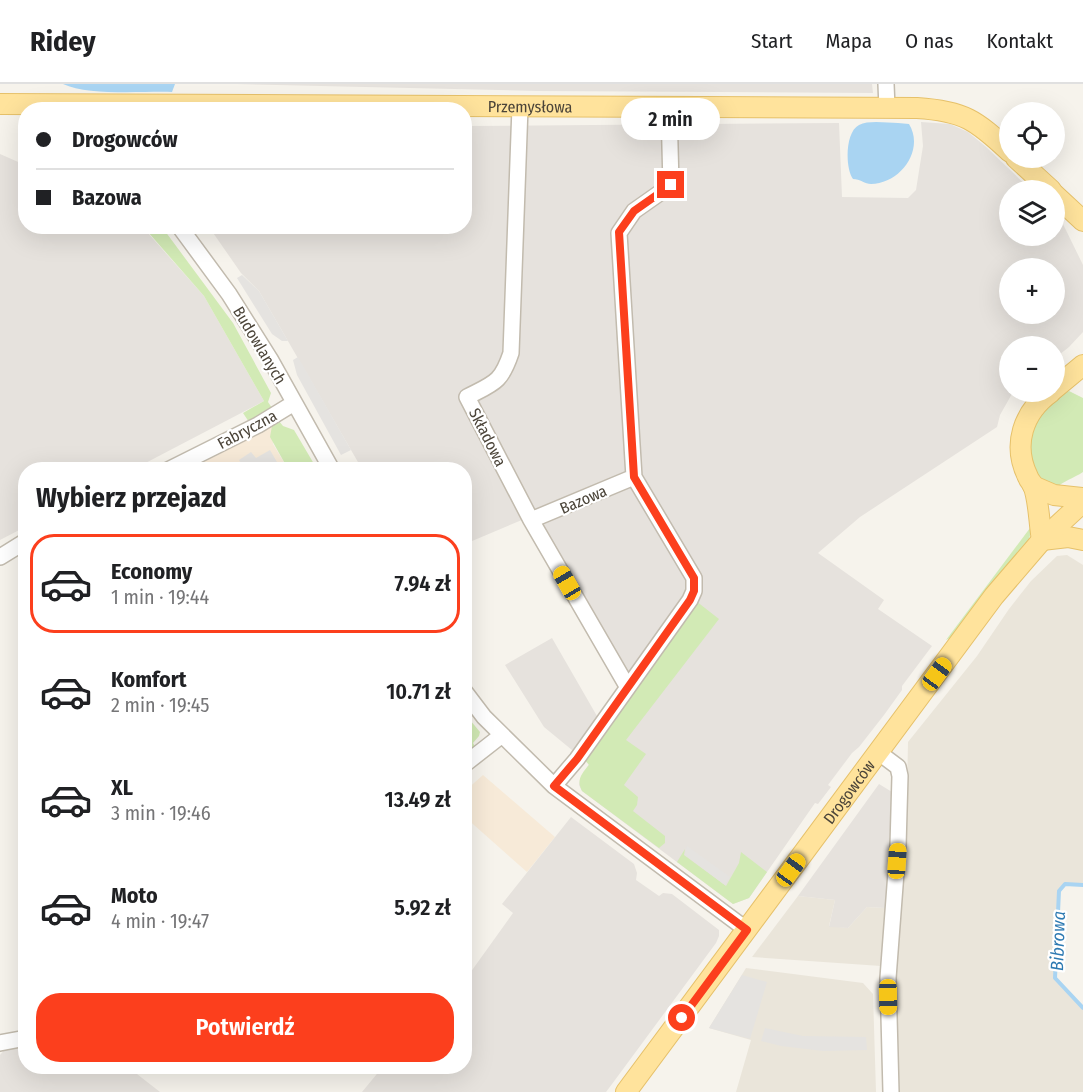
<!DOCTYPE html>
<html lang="pl">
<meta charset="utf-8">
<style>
body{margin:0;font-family:"Fira Sans Condensed",sans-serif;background:#f6f6f6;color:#202124;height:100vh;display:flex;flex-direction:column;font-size:22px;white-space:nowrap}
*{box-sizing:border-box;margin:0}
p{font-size:20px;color:#757577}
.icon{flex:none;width:33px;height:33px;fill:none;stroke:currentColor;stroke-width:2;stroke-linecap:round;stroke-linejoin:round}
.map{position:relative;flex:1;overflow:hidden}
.drawer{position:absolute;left:18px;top:378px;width:454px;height:612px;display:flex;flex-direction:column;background:#fff;border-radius:24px;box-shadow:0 6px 24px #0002}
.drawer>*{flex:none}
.banner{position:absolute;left:18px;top:18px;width:454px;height:132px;border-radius:24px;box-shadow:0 6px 24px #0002;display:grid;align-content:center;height:132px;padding:0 18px;background:#fff}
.tools{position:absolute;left:999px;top:18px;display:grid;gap:12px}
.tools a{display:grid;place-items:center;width:66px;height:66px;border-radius:50%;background:#fff;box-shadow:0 6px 24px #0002;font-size:30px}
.end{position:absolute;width:27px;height:27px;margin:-14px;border:8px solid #fc3f1d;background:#fff;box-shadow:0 0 0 3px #fff}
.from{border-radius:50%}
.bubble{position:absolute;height:42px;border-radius:21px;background:#fff;box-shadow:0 6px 24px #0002;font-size:20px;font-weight:600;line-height:42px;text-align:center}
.car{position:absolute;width:18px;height:36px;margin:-18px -9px;border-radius:8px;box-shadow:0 0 4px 2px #0007;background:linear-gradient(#f5c518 24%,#345 0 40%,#f5c518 0 76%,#345 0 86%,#f5c518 0)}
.banner b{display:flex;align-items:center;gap:21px;height:57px;font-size:22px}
.banner b+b{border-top:2px solid #e0e0e0}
.banner i{width:15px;height:15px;background:#202124}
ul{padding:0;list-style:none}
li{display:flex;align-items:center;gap:18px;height:99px;margin:0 12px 9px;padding:0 6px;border:3px solid transparent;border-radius:24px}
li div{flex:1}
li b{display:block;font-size:22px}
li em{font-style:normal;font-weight:600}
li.on{border-color:#fc3f1d}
li>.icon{width:54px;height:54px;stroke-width:1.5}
h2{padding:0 18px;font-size:27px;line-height:72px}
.primary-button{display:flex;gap:12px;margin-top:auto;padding:12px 18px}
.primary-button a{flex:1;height:69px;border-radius:24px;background:#fc3f1d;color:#fff;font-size:24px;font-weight:600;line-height:69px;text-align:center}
header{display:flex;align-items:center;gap:36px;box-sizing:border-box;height:84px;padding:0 30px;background:#fff;border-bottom:2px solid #e0e0e0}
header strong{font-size:28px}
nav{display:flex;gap:33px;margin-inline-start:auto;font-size:21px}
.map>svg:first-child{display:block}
.residential{fill:#eae5da}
.commercial{fill:#f7ead8}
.industrial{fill:#e6e2dd;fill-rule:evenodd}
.green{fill:#d2eab5}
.parking{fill:#e5e3e0}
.water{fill:#a9d4f2}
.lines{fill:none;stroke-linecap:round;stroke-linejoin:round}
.stream{stroke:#a9d4f2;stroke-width:4}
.minor-casing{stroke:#c2bbae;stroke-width:18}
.major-casing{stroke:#e6c16a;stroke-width:22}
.minor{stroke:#fff;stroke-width:15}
.major{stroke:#ffe39c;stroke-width:20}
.route{stroke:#fc3f1d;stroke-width:8}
.labels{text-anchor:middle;stroke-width:4.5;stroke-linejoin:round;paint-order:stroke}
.street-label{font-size:16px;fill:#4b4439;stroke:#fff}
.water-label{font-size:18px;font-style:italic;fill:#2e7ab2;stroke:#fff}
</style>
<header>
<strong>Ridey</strong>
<nav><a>Start</a><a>Mapa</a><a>O nas</a><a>Kontakt</a></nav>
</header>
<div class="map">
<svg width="1083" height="1008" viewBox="0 0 1083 1008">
<rect width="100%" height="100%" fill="#f6f3ec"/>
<!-- residential -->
<path class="residential" d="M1067 471 1083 481V801L1066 800 1060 807 1055 894 1083 923V1008H897L894 894 906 760 908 658 977 572 1009 525 1031 497 1057 472Z
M798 812 835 816 829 842 848 844 867 823 885 824 881 882 752 873Z
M746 884 863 899 873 910 876 1008H736L751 956 709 944Z"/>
<!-- commercial -->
<path class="commercial" d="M272 342 273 360 288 385 185 386Z
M483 691 555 753 527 788 465 733V707Z"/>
<!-- industrial -->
<path class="industrial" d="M237 0H872L873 9 537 7Z
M921 38 950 40 968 48 985 62 1031 106H1010V152H1054L1055 129 1061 136 1083 181V248L1069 263 1055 274 1054 262H1010V308H1013L1000 331 997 343 860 433 818 469 884 516 878 525 932 562 902 602V606L884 631 859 663 852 669 828 701 831 703 818 720 815 719 749 814 733 820 582 707 579 701 580 695 589 680 544 643 505 581 552 554 601 639 627 603 529 433 465 460V386L362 385 259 207 241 189 209 143 465 142V42L839 39 842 113 908 114 916 106 919 87 923 62ZM1010 184H1054V230H1010Z
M0 70 25 81 26 142H139L147 148 204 212 264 317 134 385 26 386 25 443 0 456Z
M879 700 892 708V747L885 824 867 823 848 844 829 843 835 816 798 812Z
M571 733 634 780 637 789 636 796 659 812 663 809 672 810 719 846V852L716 859 615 996 606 1008H362L381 985 388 989 394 983 465 982V896L513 829 502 820Z
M25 959 26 982 128 983 160 1008H0V971L6 964Z"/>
<!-- green -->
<path class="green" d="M139 143H162L233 239 271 309 268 318 272 324 249 338 243 329 264 317 204 212 148 148Z
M1069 307 1083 314V388C1074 394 1063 397 1055 405L1043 398 1037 391 1030 369 1029 355 1035 338 1052 317Z
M279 337 283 342 294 346 317 385H288L270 353 272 342Z
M1033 440 1028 459 952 553 946 556Z
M696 517 719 535 626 656 646 670 624 701 638 713 637 721 633 727 665 752V759L659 764 582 707C576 696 582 689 589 681L584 675Z
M465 630 480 648 479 652 473 659 476 664 465 674Z
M685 765 684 771 726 802 739 779 741 768 767 788 749 814 733 820 677 778Z"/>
<!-- parking -->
<path class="parking" d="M242 191 259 207 288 257H282L272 250 237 194Z
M298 273 351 366 341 371 297 291 293 276Z
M270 366 281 385H245L239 376 251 368 256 374Z
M687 762 730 793 725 801 685 771Z
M742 891 767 898 750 955 709 944Z
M765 944 803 952 866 953 867 966 823 967 781 962 761 957Z"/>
<!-- water -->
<path class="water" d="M63 0H175L172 8C143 7 88 12 63 0Z
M898 39 909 40C925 66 900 100 871 100 865 100 860 95 853 95 845 84 845 48 859 41 869 36 887 39 898 39Z"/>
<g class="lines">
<!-- stream -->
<path class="stream" d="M1083 801 1065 800 1059 807 1055 894 1083 924"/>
<defs>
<path id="minor" d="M886 0 887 24
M520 23 511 269C501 299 494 299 467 313L531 436 627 602
M179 142 229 210 270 275 332 386
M168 386 258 341 294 319
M531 436 634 393
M0 473 26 457
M465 608 484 633 554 702 747 846
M878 668 898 683 900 692 898 762 888 894 891 1008
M465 680 502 651
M554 702 577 675 690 516 694 507V494L634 393 619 149 634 127 671 101 669 24
M0 959 26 954"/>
<g id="major">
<path id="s1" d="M0 20 917 24C964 27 976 36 1010 68"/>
<path d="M1016 74 1051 106"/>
<path d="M1054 110 1083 137"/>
<path d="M1054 305 1083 281"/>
<path d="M1033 402 1054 411 1083 414"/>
<path d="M1042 456C1039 440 1039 415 1033 401 1031 398 1029 396 1028 393 1012 361 1023 328 1051 308"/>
<path d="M1042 456 1068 453 1083 456"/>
<path id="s2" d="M626 1008 994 512 1042 456 1083 418"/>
</g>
</defs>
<!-- minor casing -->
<use href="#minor" class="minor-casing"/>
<!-- major casing -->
<use href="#major" class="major-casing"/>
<!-- minor -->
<use href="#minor" class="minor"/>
<!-- major -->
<use href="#major" class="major"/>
</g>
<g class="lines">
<!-- route -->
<path class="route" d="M671 101 634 127 619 148 634 393 694 494V507L690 516 577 675 554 702 747 846 682 934"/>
</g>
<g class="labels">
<!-- street labels -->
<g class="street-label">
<text dy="6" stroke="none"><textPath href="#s1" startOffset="530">Przemysłowa</textPath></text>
<text transform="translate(260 261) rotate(59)" y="6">Budowlanych</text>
<text transform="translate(247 345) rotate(-28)" y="6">Fabryczna</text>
<text transform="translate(488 353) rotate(63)" y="6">Składowa</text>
<text transform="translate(583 415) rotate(-23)" y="6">Bazowa</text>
<text dy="6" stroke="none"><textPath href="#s2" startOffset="374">Drogowców</textPath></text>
</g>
<!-- water labels -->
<g class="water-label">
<text transform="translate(1058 857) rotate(-88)" y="6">Bibrowa</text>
</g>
</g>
</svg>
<div class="tools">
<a><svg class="icon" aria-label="locate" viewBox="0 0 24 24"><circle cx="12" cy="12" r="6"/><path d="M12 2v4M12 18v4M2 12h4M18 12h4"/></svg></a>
<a><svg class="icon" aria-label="layers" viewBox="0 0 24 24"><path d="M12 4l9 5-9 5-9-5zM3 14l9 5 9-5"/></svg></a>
<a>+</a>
<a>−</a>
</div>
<i class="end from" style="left:682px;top:934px"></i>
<i class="end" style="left:671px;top:101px"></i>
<div class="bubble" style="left:621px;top:14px;width:99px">2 min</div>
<i class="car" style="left:567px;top:499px;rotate:330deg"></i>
<i class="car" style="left:937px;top:590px;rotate:36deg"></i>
<i class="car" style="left:897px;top:777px;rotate:4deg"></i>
<i class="car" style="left:791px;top:786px;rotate:36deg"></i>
<i class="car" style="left:888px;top:913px;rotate:179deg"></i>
<div class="banner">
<b><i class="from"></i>Drogowców</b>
<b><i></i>Bazowa</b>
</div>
<section class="drawer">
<h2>Wybierz przejazd</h2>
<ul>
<li class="on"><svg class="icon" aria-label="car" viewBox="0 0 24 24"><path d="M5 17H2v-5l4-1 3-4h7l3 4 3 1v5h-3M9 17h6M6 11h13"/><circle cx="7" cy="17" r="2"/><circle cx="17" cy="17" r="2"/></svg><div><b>Economy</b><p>1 min · 19:44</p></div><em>7.94 zł</em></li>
<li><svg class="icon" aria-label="car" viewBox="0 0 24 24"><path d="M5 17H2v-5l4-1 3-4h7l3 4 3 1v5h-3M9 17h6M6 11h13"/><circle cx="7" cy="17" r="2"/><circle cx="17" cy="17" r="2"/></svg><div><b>Komfort</b><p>2 min · 19:45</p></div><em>10.71 zł</em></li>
<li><svg class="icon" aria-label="car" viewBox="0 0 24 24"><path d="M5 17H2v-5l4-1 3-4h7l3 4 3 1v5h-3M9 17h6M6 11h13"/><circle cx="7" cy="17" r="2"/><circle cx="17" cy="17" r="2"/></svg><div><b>XL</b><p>3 min · 19:46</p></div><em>13.49 zł</em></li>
<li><svg class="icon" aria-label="car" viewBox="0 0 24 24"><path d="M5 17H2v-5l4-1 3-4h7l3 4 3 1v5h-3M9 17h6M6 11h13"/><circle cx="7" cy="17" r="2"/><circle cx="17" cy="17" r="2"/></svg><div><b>Moto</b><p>4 min · 19:47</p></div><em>5.92 zł</em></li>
</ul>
<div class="primary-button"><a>Potwierdź</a></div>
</section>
</div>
